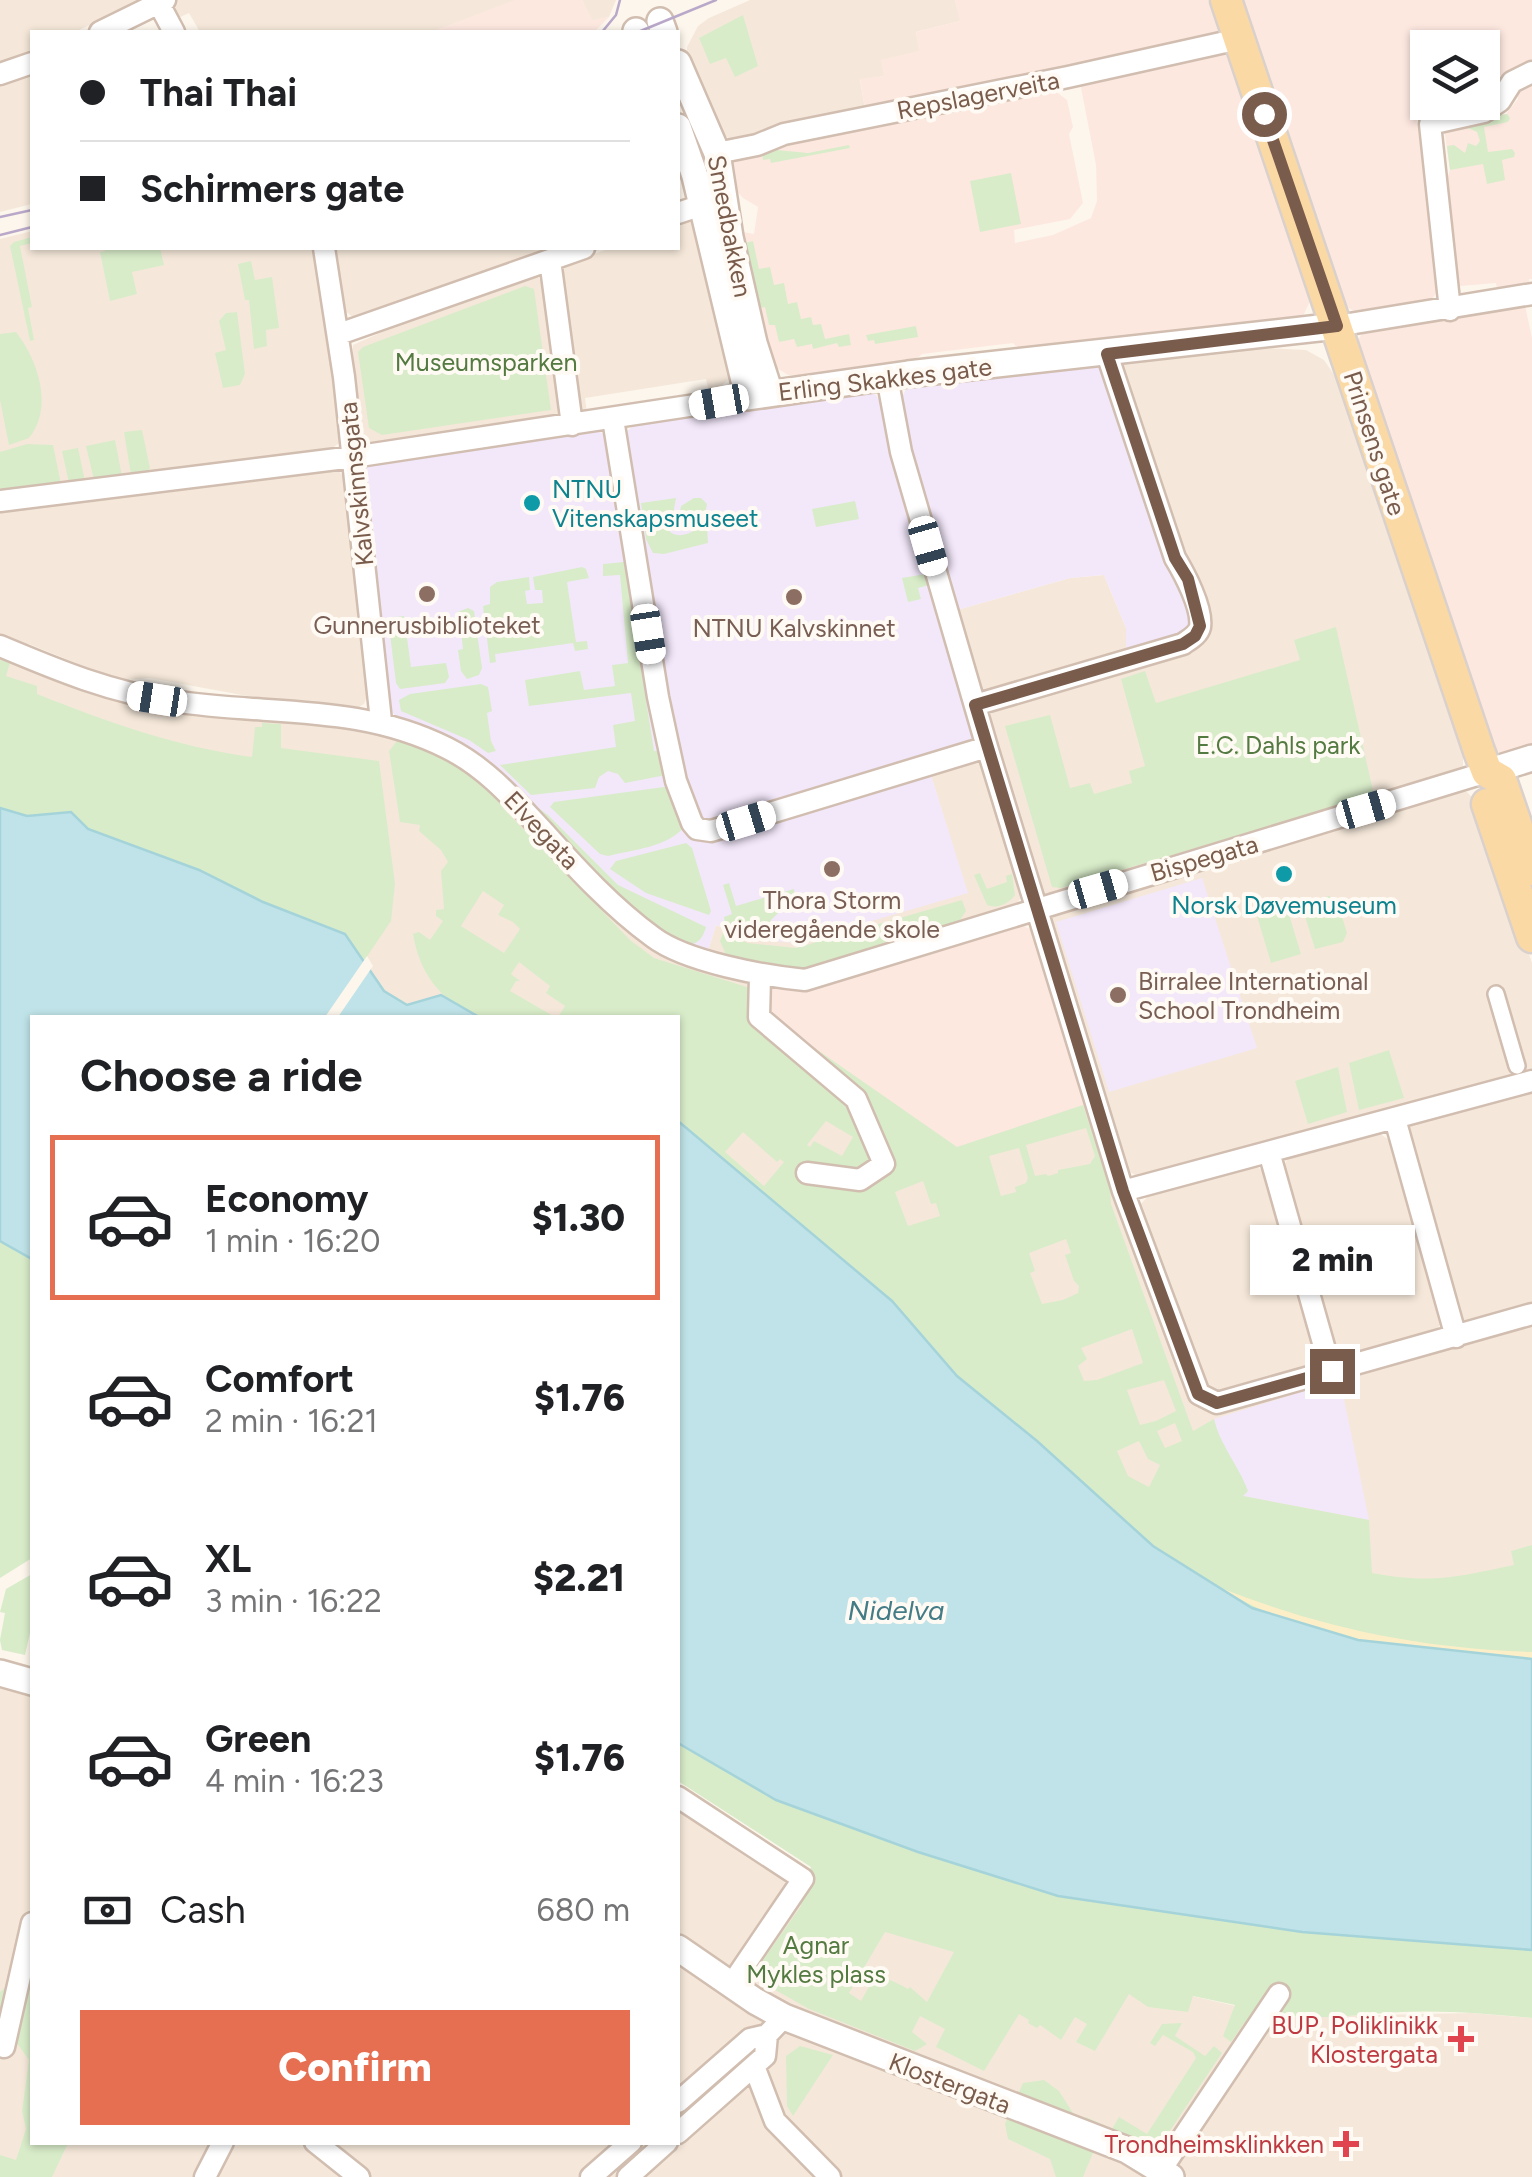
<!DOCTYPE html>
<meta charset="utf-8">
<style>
body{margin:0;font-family:Figtree,sans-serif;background:#f2f2f2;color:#202124;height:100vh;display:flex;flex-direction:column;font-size:38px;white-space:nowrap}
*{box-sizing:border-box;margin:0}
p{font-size:32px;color:#757577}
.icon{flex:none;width:55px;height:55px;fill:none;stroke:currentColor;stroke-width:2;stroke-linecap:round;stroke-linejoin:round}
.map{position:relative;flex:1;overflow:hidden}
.details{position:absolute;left:30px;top:1015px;width:650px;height:1130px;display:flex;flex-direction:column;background:#fff;border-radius:0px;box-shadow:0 2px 8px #0004}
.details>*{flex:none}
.guide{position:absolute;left:30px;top:30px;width:650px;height:220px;border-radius:0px;box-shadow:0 2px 8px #0004;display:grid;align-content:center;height:220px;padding:0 50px;background:#fff}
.fabs{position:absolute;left:1410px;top:30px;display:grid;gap:20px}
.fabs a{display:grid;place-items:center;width:90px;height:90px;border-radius:0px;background:#fff;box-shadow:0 2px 8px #0004;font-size:50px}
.end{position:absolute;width:45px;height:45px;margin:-22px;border:12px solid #7a5c4d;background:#fff;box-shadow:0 0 0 5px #fff}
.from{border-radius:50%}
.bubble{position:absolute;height:70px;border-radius:0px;background:#fff;box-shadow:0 2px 8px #0004;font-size:32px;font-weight:800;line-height:70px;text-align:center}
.car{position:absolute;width:30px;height:60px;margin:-30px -15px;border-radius:12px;box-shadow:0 0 8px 2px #0007;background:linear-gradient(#fff 24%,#345 0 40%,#fff 0 76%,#345 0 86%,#fff 0)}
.guide b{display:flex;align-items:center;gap:35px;height:95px;font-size:38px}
.guide b+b{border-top:2px solid #e0e0e0}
.guide i{width:25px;height:25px;background:#202124}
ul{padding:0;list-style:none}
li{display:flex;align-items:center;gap:30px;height:165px;margin:0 20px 15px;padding:0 30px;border:5px solid transparent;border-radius:0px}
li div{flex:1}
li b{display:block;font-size:38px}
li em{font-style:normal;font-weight:800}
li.current{border-color:#e76f51}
li>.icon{width:90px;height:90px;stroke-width:1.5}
h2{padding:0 50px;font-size:45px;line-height:120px}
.pay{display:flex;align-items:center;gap:25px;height:110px;padding:0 50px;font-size:38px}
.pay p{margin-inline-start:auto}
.button{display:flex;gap:20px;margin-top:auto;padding:20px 50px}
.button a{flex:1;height:115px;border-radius:0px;background:#e76f51;color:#fff;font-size:40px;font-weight:800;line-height:115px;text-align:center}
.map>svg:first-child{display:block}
.residential{fill:#f5e8da}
.commercial{fill:#fde8e0;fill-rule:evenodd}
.education{fill:#f3e8fa}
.green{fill:#d8ecc9;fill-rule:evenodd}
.sand{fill:#fcefc7}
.water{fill:#bfe3e8;stroke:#a5d3da;stroke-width:2.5}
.pier{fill:#fdf6ec}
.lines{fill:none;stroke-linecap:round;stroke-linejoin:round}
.pedestrian-casing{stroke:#d1beb0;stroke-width:20}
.minor-casing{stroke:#d1beb0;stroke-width:25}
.tertiary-casing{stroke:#d1beb0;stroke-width:30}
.primary-casing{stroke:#dad1cd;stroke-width:35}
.pedestrian{stroke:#fff;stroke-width:15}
.minor{stroke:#fff;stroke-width:20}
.tertiary{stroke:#fff;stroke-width:25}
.primary{stroke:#fbd9a5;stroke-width:30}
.tram{stroke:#b9a8c9;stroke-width:2.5}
.route{stroke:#7a5c4d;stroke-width:12}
.culture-dot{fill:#0f9aa8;stroke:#fffaf3;stroke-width:4}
.education-dot{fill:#8d6e63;stroke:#fffaf3;stroke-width:4}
.health-dot{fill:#e0444e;stroke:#fffaf3;stroke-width:4}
.labels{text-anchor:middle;stroke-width:8;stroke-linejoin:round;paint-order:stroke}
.street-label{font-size:25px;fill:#7a5c4d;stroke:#fffaf3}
.park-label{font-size:25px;fill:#537a41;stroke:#fffaf3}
.culture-label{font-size:25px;fill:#0d838f;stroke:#fffaf3;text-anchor:start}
.education-label{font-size:25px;fill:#785e54;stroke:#fffaf3}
.health-label{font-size:25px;fill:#be3a42;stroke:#fffaf3;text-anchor:end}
.water-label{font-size:28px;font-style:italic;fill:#437c86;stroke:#fffaf3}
</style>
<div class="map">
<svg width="1532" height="2177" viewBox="0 0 1532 2177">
<rect width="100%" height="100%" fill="#fdf6ec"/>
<!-- residential -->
<path class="residential" d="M0 0H142L75 32H32V51L0 65Z
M176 0H515L516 2 431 32H200L189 13 176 19 169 4Z
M582 0H616L609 17 592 21Z
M750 0H955L961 21 916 32 920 51 885 76 860 80 865 109 763 129 752 138 734 140 726 137 718 126 687 61V47L698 26 709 18Z
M32 73V204L0 212V83Z
M686 221 694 222 731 366 729 379 710 395 706 379 585 398 587 413 584 412 578 405 560 270 566 264 611 248H678V224Z
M32 231V248H317L342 441 331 449 0 491V239Z
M331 248H553L354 318 344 310Z
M538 277 541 281 559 416 372 445 363 437 352 361 353 345 407 321Z
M1243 347 1306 350 1324 360 1337 379 1463 753V767L1462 771 1056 893 1044 894 1033 870 989 718 995 708 1181 652 1180 553 1120 367 1123 362Z
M336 468 344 477 370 689 364 704 359 707 259 698 149 678 115 681 90 673 91 669 29 644 26 648 0 637V510Z
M1104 575 1126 628V654L982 694 957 610 1070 578Z
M0 652 77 687 372 728 471 772 522 821 750 981 1056 1112 1087 1104 1114 1196 1188 1395 1201 1409 1223 1411 1532 1321V1659L1252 1608 1153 1546 678 1121V1018L479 1017 441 995 408 1006 384 991 360 954 199 870 0 808Z
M981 758 1023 884 1022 897 1013 907 804 968H771L708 951 716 925 752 939 967 893 930 772Z
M1458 791 1467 792 1478 804 1532 963V1071L1146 1176H1137L1128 1171 1123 1162 1051 922 1054 912 1156 884 1162 878Z
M1532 1090V1304L1469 1322 1461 1321 1407 1126Z
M1377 1132 1391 1141 1442 1322 1435 1332 1342 1359 1334 1351 1283 1167 1290 1155Z
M1251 1166 1265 1170 1318 1362 1314 1367 1221 1393 1212 1391 1202 1380 1139 1212 1140 1205 1151 1193Z
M0 1681 32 1691V2142H678V1959L1116 2159 1147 2177H0Z
M678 1803 787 1884 1192 1996 1284 2017 1471 2013 1532 2018V2177H1187L1154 2156 809 2020 678 1938Z"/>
<!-- commercial -->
<path class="commercial" d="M515 0H582L592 20 609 17 594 32H431Z
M955 0H1208L1310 301 1304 314 1295 320 1021 351 1013 343 922 354 913 361 799 376 788 375 770 364 738 231 754 234 758 207 743 198 737 191 730 166 735 157 788 137 816 138 1015 98 1025 90 1050 87 1067 100 1073 127 1069 134 1083 203 1070 219 1014 230 1015 243 1053 235 1091 218 1097 201 1096 165 1077 67 865 109 860 79 884 76 881 60 919 51 916 32 960 21Z
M1243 0H1532V60L1500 76 1492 84 1483 106 1416 116 1439 281V288L1429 304 1357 313 1347 307ZM1428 48H1482V102H1428Z
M1532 81V279H1529V285L1497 289 1496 283 1460 286 1454 279 1443 192 1450 170 1444 128 1452 124 1506 114 1518 99 1517 91Z
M1525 305 1532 338V745L1502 754 1496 750 1358 340 1365 329 1481 315 1501 307Z
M1020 924 1034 931 1087 1104 957 1147 760 1010 766 985 800 989Z"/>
<!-- education -->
<path class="education" d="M1097 365 1102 368 1192 620 1190 631 1126 654V628L1104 575 1070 578 957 610 911 455 899 403 907 387Z
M865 392 875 394 881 402 943 613 938 622 971 729 978 732 979 739 713 824 701 822 679 761 624 434 635 424Z
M593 431H599L607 437 685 827 930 772 968 893 796 943 752 939 716 925 708 951 676 941 540 818 399 721 392 712 362 475 366 465Z
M1202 878 1257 1048 1109 1092 1056 922Z
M1340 1380 1369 1520 1232 1494 1214 1419Z"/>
<!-- green -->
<path class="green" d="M743 15 758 66 735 77 726 58 710 64 699 38Z
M1507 114 1510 118 1508 122 1484 127 1488 152 1512 149 1515 153 1514 157 1502 160 1505 180 1487 184 1483 164 1450 170 1447 146 1454 145 1465 153 1468 143 1476 146 1480 141 1477 132 1468 128 1467 121Z
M849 145 850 148 771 163 770 159 763 160 762 152 777 150 808 153Z
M1011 173 1021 224 980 232 970 181Z
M32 237V243L20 246 32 307 28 308 34 340 30 341 10 246 14 242Z
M753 241 759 269 770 267 774 285 784 283 788 304 797 302 801 319 811 317 813 325 821 324 825 339 849 334 851 345 839 347 837 343 813 349 812 344 797 347 794 339 779 342 775 325H769L765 307 759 308 745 243Z
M105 248H160L164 265 132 272 137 294 110 301 100 252 105 251Z
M251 261 255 280 272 277 279 328 266 330 267 346 254 349 249 300H245L238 264Z
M525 286 534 289 551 410 382 435 369 428 358 352 363 347Z
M237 312 245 374 240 385 223 388 215 353 226 350 219 321 226 313Z
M916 326 918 337 875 344 874 340 868 341 866 335Z
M16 332C38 360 54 407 29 438L9 445 0 400V334Z
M142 430 150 468 146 473 131 475 124 432Z
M115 440 122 476 94 480 86 446Z
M27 444 53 445 61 484 0 491V452Z
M78 448 85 481 69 483 62 451Z
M676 498 670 532C682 540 695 531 702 524L707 526 708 543 664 554 653 553 646 539 641 503Z
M694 498H701L707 504 704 520H698L691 513 679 517 681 506Z
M855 501 859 519 816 527 812 509Z
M624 562 654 751H661L666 775 625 783 618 774 608 771 599 777 595 788 531 795 500 765 616 747 613 725 635 721 631 693 529 706 525 680 580 671 584 690 615 686 612 665 628 663 620 575 603 576V564Z
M582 567 586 569 589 578 567 582 576 642 587 641 588 649 575 651 573 643 495 654 496 662 490 663 483 606 490 604V587L497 582 529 577 530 590 525 591 527 604 543 603 542 590H535L533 577Z
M926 574 929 585 918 588 921 599 908 602 902 578Z
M468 608 474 611 482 668 479 675 467 679 461 671 458 650 463 649 459 613H455Z
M404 616 411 667 446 663 449 677 445 683 400 689 396 683 388 618Z
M1336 627 1374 795 1061 888 1052 887 1005 726 1050 715 1070 788 1090 783 1094 794 1132 783 1129 771 1145 766 1121 679 1145 671 1156 703 1300 660 1294 640Z
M0 660 10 663 6 676 37 686V694C107 722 177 747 252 757L255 727H262V723L281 724V748L379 761 395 884 391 921 364 961 360 954 199 870 88 829 71 812 27 816 0 808Z
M481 684 488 687 492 711 487 713 491 741 496 751 488 753 469 740 401 711 399 700 410 694Z
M397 741C424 739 497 781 503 808L630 940 654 958 750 988 760 1010 957 1147 1083 1105 1110 1189 1111 1204 1193 1431 1214 1419C1220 1445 1239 1466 1248 1491L1243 1496 1369 1520 1372 1573C1432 1584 1456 1577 1514 1565L1511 1551 1532 1545V1659L1358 1640 1252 1608 1153 1546 1037 1441 957 1376 892 1301 678 1121V1018L558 1017 565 1006 546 993 550 986 519 962 511 974 520 981H516L510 991 555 1017C535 1017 494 1023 477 1016 439 1001 419 971 413 934L419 932 430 940 443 921 436 916V910L444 909 441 871 448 862 441 850 419 831 420 825 400 822 389 751ZM483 891 504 905 498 915 513 922 520 929 504 953 461 926ZM826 1121 853 1137 842 1156 814 1141 810 1147 807 1145ZM1086 1128 1095 1156 1090 1164 1058 1170V1173L1048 1176 1046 1174 1035 1176 1026 1145ZM743 1132 777 1162 780 1159 784 1162 764 1186 725 1152ZM1019 1148 1028 1178 1026 1183 1015 1187 1016 1192 1001 1196 989 1156ZM923 1181 931 1204 936 1203 940 1216 908 1226 895 1192ZM1066 1239 1071 1253 1065 1255 1074 1281 1079 1286 1078 1293 1063 1300 1042 1304 1030 1273 1035 1271 1029 1253ZM1132 1329 1143 1363 1097 1380 1084 1381 1078 1366 1087 1359 1081 1348ZM1164 1380 1176 1411 1156 1421 1140 1425 1127 1390ZM1175 1423 1182 1441 1165 1448 1157 1431ZM1139 1441 1148 1459 1160 1465 1149 1487 1128 1476 1117 1451Z
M664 787 669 789 685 826C669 847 632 850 608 856L600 854 550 807 554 802Z
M529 801 548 815 618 885 706 927C703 938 698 946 684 944 644 938 557 834 526 802Z
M686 843 692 848 711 911 709 915 646 893 610 869 616 861Z
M980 873 987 889 1007 882 1006 876 1012 874 1015 895C1008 904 998 909 987 905L974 875Z
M729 883 736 906 794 889 795 897 771 920 762 937 725 924 724 917 732 914 723 885Z
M1329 896 1337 900 1347 933 1343 942 1315 949 1301 903Z
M962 900 966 911 958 923 804 968 787 969 727 957 720 941 723 933 748 943 796 948Z
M1287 908 1301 954 1271 963 1257 916Z
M1389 1050 1404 1098 1359 1110 1349 1063Z
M1338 1067 1347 1112 1308 1124 1295 1081Z
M0 1241 32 1259V1558L0 1578Z
M32 1574V1624L25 1655 2 1650 0 1640 5 1613 0 1612 6 1589Z
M678 1743 776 1800 918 1852 1058 1896 1302 1932 1532 1950V2018C1489 2014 1445 2010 1401 2012 1347 2015 1311 2023 1256 2010L1248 2026 1244 2023 1231 2042 1223 2036 1235 2005 1193 1996 1188 2012 1148 2007 1129 1994 1095 2051 1076 2042 1087 2024 1075 2017 1061 2040 1040 2025 1037 2028 1028 2023 1029 2020 1019 2014 984 2071 936 2047 945 2029 920 2016 912 2032 927 2044 915 2051 809 2009 754 1978 753 1974 801 1906 800 1898 811 1867 678 1781ZM885 1932 954 1952 927 2002 910 1987 908 1989C893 1980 878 1974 861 1977L871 1983 861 2001 849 1993Z
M32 1964V2012L29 2016 32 2019V2142L68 2143 52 2177H0V2155L16 2160 26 2129 22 2111 29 2060 0 2020V1992Z
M1182 2023 1175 2036 1205 2056 1214 2046 1222 2053 1161 2144 1153 2147 1085 2120 1086 2117 1112 2129 1119 2117 1147 2134 1196 2058 1193 2052 1163 2035 1155 2046 1150 2043 1162 2024Z
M800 2046 833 2055 793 2116 787 2106 786 2056Z
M1044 2080 1059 2091 1095 2148 1083 2177H1056L1050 2159 1008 2139 1005 2124 1023 2083Z"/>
<!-- sand -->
<path class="sand" d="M1221 1588C1325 1629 1421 1648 1532 1652V1659C1428 1651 1311 1645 1221 1588Z"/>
<!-- water -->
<path class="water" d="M0 808 27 816 71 812 88 829 199 870 263 902 345 934 384 991 407 1005 441 995 479 1017 32 1018V1259L0 1241Z
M678 1121 892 1301 957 1376 1037 1441 1153 1546 1252 1608 1358 1640 1532 1659V1950L1302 1932 1058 1896 918 1852 776 1800 678 1743Z"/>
<!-- pier -->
<path class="pier" d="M367 956 373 966 338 1017H325Z"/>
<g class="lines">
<defs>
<path id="pedestrian" d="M1496 994 1517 1066"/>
<path id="minor" d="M157 0 174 32
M100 32 165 0
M0 74 32 63
M717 153 757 145 784 134 1068 77 1239 39
M678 213 702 205
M324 248 344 377 381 721
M550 260 572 425
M1450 310 1430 124 1484 112 1500 101 1512 82 1532 72
M1337 326 1532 294
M339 334 584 248
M887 377 901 452 987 747 1123 1191 1199 1394 1217 1403 1532 1314
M613 419 658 697 676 781 692 823 697 829 711 831 987 747
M0 501 353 457 748 397
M0 646C57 670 112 693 173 701 269 716 357 703 447 748 487 768 514 800 544 832 577 869 613 908 653 937 686 962 765 976 805 980L1487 772
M975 705 1183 644C1190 639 1198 635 1200 627 1203 608 1184 573 1175 558L1107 354
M760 976 759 1017 856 1099 884 1164 860 1180 807 1173
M1395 1119 1456 1337
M1269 1152 1331 1371
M1123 1191 1532 1081
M678 1797 803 1879 731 1985
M4 2047 32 1923
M754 2066 775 2121 830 2177
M678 2102 750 2039 767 2035 784 2017
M678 2133 765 2056 767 2035
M315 2142 359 2177
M1161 2170 1279 1994
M205 2177 223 2142
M591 2177 631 2142
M628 2177 667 2142"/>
<path id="tertiary" d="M660 21 664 32
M636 31V32
M678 63 717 153 730 237 754 343 770 393
M678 127 695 176 748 397 908 374 1337 326
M1487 772 1532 758
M0 1673 32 1682
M678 1948 755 2001 784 2017 1127 2150 1171 2177"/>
<path id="primary" d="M1226 0 1479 751 1487 772 1501 780 1532 870
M1487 804 1532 937"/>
</defs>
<!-- pedestrian casing -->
<use href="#pedestrian" class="pedestrian-casing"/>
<!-- minor casing -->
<use href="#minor" class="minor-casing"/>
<!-- tertiary casing -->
<use href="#tertiary" class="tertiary-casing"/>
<!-- primary casing -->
<use href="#primary" class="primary-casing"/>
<!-- pedestrian -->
<use href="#pedestrian" class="pedestrian"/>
<!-- minor -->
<use href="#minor" class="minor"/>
<!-- tertiary -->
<use href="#tertiary" class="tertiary"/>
<!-- primary -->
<use href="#primary" class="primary"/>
<!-- tram -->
<path class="tram" d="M602 32 616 15 620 0
M638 32 716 0
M0 217 32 210
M0 235 32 227"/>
</g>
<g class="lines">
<!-- route -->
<path class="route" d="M1264 114 1337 326 1107 354 1175 558 1188 579 1200 626 1195 636 1183 644 975 705 1123 1191 1198 1394 1217 1403 1332 1371"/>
</g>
<!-- markers -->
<g class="culture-dot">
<circle cx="532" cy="503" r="10"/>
<circle cx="1284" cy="874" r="10"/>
</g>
<g class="education-dot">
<circle cx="427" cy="594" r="10"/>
<circle cx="794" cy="597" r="10"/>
<circle cx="832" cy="869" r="10"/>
<circle cx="1118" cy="995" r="10"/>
</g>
<g class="health-dot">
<path d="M1456 2024h10v10h10v10h-10v10h-10v-10h-10v-10h10z"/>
<path d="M1341 2129h10v10h10v10h-10v10h-10v-10h-10v-10h10z"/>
</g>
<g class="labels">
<!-- street labels -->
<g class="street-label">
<text transform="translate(978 95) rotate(-11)" y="9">Repslagerveita</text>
<text transform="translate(730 226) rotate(79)" y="9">Smedbakken</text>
<text transform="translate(885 379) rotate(-7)" y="9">Erling Skakkes gate</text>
<text transform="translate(1375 443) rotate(72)" y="9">Prinsens gate</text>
<text transform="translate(356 484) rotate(-96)" y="9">Kalvskinnsgata</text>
<text transform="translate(542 830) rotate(47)" y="9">Elvegata</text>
<text transform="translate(1204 858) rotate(-16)" y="9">Bispegata</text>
<text transform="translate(950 2083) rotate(21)" y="9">Klostergata</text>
</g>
<!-- park labels -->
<g class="park-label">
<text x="486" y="371">Museumsparken</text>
<text x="1278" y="754">E.C. Dahls park</text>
<text x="816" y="1954">Agnar<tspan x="816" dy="29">Mykles plass</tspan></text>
</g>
<!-- culture labels -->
<g class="culture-label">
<text x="552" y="498">NTNU<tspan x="552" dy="29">Vitenskapsmuseet</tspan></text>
<text x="1284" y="914" text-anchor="middle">Norsk Døvemuseum</text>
</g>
<!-- education labels -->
<g class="education-label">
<text x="427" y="634">Gunnerusbiblioteket</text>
<text x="794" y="637">NTNU Kalvskinnet</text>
<text x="832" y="909">Thora Storm<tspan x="832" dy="29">videregående skole</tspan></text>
<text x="1138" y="990" text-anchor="start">Birralee International<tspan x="1138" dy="29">School Trondheim</tspan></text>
</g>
<!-- health labels -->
<g class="health-label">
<text x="1438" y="2034">BUP, Poliklinikk<tspan x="1438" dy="29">Klostergata</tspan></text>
<text x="1324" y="2153">Trondheimsklinkken</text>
</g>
<!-- water labels -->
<g class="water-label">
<text x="896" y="1620">Nidelva</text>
</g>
</g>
</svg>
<div class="fabs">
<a><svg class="icon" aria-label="layers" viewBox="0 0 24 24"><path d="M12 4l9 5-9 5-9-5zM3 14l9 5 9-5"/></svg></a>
</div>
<i class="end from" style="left:1264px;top:114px"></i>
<i class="end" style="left:1332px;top:1371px"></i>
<div class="bubble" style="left:1250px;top:1225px;width:165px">2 min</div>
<i class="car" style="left:719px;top:402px;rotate:260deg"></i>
<i class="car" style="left:928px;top:546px;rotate:164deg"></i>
<i class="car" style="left:648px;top:634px;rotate:171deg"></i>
<i class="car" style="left:157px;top:699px;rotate:279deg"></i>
<i class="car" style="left:1366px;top:809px;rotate:74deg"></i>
<i class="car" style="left:746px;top:821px;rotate:73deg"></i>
<i class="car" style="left:1098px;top:889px;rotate:74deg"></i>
<div class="guide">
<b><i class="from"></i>Thai Thai</b>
<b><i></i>Schirmers gate</b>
</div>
<section class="details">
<h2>Choose a ride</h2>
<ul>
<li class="current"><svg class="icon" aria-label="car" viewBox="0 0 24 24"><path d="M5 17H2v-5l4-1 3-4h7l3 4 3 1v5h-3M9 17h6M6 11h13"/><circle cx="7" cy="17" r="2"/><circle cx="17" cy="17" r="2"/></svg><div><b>Economy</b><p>1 min · 16:20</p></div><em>$1.30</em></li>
<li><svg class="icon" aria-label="car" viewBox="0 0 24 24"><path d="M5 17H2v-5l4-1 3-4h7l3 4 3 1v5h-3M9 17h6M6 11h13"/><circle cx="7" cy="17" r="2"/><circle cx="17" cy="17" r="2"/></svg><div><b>Comfort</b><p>2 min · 16:21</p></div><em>$1.76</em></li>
<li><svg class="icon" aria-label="car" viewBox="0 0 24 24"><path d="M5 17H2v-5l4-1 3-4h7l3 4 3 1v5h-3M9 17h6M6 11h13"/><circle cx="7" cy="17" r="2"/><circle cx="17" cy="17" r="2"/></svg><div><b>XL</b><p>3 min · 16:22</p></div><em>$2.21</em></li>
<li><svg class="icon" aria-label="car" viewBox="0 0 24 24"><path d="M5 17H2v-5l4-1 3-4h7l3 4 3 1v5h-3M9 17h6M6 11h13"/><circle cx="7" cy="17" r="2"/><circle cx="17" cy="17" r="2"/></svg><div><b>Green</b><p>4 min · 16:23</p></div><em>$1.76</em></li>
</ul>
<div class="pay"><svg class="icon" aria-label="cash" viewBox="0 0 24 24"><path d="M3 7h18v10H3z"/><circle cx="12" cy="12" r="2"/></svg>Cash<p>680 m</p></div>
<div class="button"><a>Confirm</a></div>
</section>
</div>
